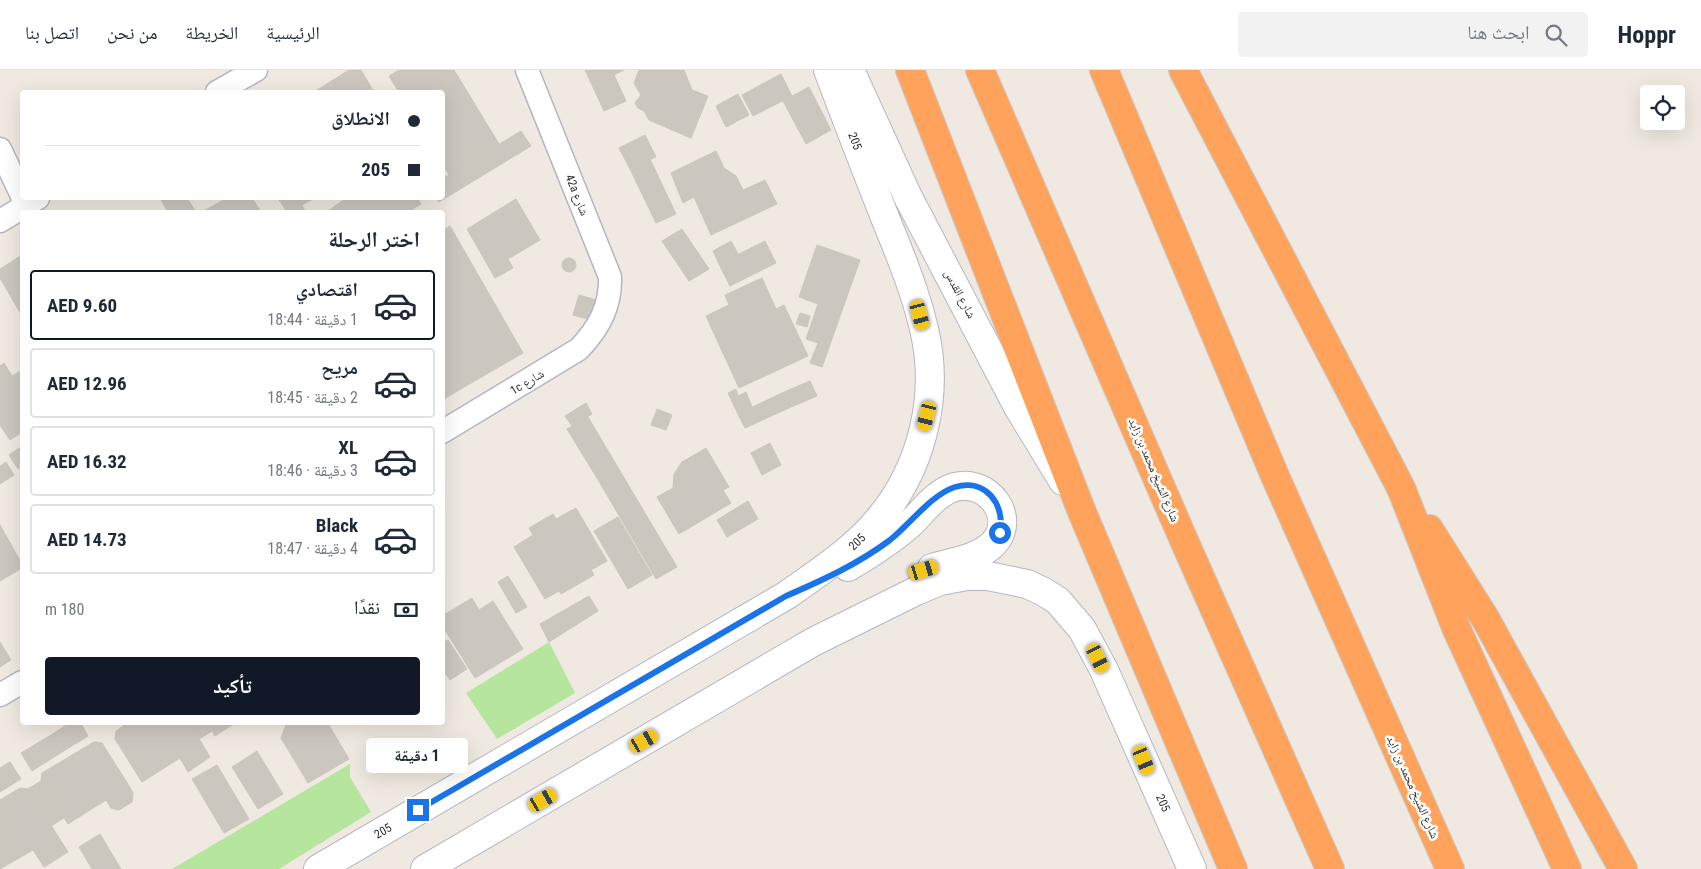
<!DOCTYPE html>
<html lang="ar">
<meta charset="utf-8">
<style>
body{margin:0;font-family:"Roboto Condensed","Noto Naskh Arabic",sans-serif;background:#f2f2f3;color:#1f2937;direction:rtl;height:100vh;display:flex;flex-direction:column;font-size:19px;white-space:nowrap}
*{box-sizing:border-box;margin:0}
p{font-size:16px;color:#747a83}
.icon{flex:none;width:28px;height:28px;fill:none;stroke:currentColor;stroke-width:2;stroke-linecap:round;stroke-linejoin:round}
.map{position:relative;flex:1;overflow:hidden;direction:ltr}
.details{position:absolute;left:20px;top:140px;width:425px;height:515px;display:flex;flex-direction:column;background:#fff;border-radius:5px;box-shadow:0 5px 20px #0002;direction:rtl}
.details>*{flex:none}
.banner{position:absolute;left:20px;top:20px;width:425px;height:110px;border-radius:5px;box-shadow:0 5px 20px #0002;direction:rtl;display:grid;align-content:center;height:110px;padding:0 25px;background:#fff}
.tools{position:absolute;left:1640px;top:15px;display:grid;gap:10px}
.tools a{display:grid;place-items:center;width:45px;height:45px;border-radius:5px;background:#fff;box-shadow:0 5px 20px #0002;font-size:25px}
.end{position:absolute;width:22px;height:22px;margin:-11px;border:6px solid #1a73e8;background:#fff;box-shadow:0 0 0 2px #fff}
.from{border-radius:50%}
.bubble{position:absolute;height:35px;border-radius:5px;background:#fff;box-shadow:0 5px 20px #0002;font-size:16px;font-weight:700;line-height:35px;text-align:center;direction:rtl}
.car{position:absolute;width:15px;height:30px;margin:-15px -8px;border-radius:6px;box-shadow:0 0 4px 1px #0007;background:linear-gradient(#f5c518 24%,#345 0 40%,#f5c518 0 76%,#345 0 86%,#f5c518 0)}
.banner b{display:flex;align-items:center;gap:18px;height:48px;font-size:19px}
.banner b+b{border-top:1px solid #e0e1e3}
.banner i{width:12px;height:12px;background:#1f2937}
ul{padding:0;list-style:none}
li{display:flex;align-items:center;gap:15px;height:70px;margin:0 10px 8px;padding:0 15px;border:2px solid #e0e1e3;border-radius:5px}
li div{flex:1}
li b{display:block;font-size:19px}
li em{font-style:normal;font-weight:700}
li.on{border-color:#111827}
li>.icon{width:45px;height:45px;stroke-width:1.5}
h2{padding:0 25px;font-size:22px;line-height:60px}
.pay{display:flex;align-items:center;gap:12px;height:55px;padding:0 25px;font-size:19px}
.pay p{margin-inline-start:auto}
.action{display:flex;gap:10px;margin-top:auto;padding:10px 25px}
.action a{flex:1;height:58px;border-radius:5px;background:#111827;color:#fff;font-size:20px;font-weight:700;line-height:58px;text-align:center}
header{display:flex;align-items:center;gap:30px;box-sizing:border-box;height:70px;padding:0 25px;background:#fff;border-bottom:1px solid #e0e1e3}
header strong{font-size:24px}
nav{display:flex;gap:28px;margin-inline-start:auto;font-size:18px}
.search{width:350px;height:45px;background:#f2f2f3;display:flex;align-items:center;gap:12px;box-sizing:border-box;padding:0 18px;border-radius:5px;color:#747a83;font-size:19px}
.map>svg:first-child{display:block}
.green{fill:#b6e59e}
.building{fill:#cbc7bf;stroke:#cbc5ba}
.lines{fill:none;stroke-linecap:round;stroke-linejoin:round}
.street-casing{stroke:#b4b7c1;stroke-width:25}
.secondary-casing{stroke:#b4b7c1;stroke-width:30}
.highway-casing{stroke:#c9c9c9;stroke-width:30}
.street{stroke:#fff;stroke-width:22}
.secondary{stroke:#fff;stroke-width:28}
.highway{stroke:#ffa35c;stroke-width:28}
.route{stroke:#1a73e8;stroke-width:6}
.labels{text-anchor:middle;stroke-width:5;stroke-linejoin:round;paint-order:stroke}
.street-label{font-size:12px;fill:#2e2e2e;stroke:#fff}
</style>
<header>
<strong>Hoppr</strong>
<div class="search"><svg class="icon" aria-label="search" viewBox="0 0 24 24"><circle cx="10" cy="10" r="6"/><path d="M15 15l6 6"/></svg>ابحث هنا</div>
<nav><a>الرئيسية</a><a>الخريطة</a><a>من نحن</a><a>اتصل بنا</a></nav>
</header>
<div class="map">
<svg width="1701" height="799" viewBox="0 0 1701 799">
<rect width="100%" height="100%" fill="#efe9e1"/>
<!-- green -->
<path class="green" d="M549 572 575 623 497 669 466 623Z
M350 694V707L371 742 279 799H172Z"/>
<!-- building -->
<path class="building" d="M349 0H361L374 22H314Z
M399 0H454L499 74 449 105 442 93V22H399L389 6Z
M585 0H624L614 5 626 31 604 41Z
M639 0H684L692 20 708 26 691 68 649 50 644 41 638 38 635 33 641 25 634 13Z
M781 4 792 26 753 46 742 25Z
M809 17 831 60 806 74 783 31Z
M738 24 749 45 726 57 716 36Z
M521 61 531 76 439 132 436 128H442V109Z
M645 65 656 87 630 99 619 78Z
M716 81 724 98 736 106 743 120 765 110 777 134 711 165 694 127 683 133 671 103Z
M650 89 676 144 656 153 630 99Z
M160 128H187L196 142H168Z
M227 128H252L261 142 265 140 267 142H202Z
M278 128H297L306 142H287Z
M297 128H315L302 135Z
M346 128H417L421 134 408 142H327Z
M516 129 540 170 508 189 513 198 495 208 467 159Z
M450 156 523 283 442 330V161Z
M682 159 709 199 689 211 662 171Z
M731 171 738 184 719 194 713 181Z
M765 171 776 193 730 216 719 194Z
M817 175 860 190 822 297 810 293 818 273 806 269 818 234 799 227Z
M22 185V246L0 208V199Z
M562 195a7 7 0 1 1 14 0a7 7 0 1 1-14 0Z
M762 208 776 239 784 235 808 286 739 318 706 246 729 235 725 225Z
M579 225 600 231 594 251 573 245Z
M800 243 810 246 807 257 796 254Z
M4 293 12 306 22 300V362L10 370 0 355V296Z
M810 311 817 326 791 337 784 322Z
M736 319 738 326 746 322 752 337 738 344 728 323Z
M784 322 791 337 745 358 738 344Z
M586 333 592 344 572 356 565 346Z
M657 339 672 345 666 360 651 355Z
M588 347 620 401 600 413 567 359Z
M770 373 781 395 762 405 751 383Z
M22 376V396L18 399 9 385Z
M706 378 729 417 723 420 731 433 679 464 657 427 673 418 674 404 682 392Z
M6 392 14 405 0 414V396Z
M620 401 677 497 656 509 600 413Z
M748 431 758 449 727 467 717 450Z
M576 438 607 491 591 500 594 505 561 524 559 521 545 529 514 477 533 465 529 458 553 444 556 449Z
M618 447 652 505 628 519 594 461Z
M0 455 22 494V498L0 511Z
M508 506 527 537 516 543 498 512Z
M589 526 598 541 549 572 540 554Z
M472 528 479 540 493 531 523 579 475 608 442 555V546Z
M448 570 467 599 450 610 442 599V573Z
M0 572 11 590 0 597Z
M71 652H80L88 666 62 682 51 665Z
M129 652H189L210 687 188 702 180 688 142 712 115 669 116 661Z
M189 652H207L212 661 199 669Z
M207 652H237L215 666Z
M287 652H327L349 689 308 713 281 668Z
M51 665 62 682 32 701 21 683Z
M94 672 102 673 126 711 133 723 132 732 119 740 111 738 106 730 68 754 41 711 42 703Z
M257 681 283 724 258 739 232 697Z
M10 692 21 709 0 722V698Z
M217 695 249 749 224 763 192 709Z
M41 711 64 748 51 756 28 719Z
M20 718 28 719 68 782 44 797 33 780 0 799V730Z
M100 764 121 799H92L79 777Z"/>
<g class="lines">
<defs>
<path id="street" d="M217 22 256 0
M0 79 22 126
M0 151 38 128
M442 362 579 279C599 258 611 236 610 207L527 0
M0 625 22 612"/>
<path id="secondary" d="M850 0 908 127 1018 337 1063 411
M848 497C870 484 892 470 911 453 924 440 937 422 955 417 988 408 1018 448 993 474 978 489 952 492 932 498
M318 799 787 525C819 502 854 480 880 448 922 397 940 325 924 259 915 220 899 182 884 145 865 97 846 48 828 0
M425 799 813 572 916 521 940 511 967 506H988L1027 514 1044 522 1058 531 1082 559 1104 600 1192 799"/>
<path id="highway" d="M910 0 1082 442 1233 799
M980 0 1186 475 1330 799
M1104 0 1275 406 1450 799
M1183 0 1401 418 1457 560 1567 799
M1429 459 1485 548 1623 799"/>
</defs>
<!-- street casing -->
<use href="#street" class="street-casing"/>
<!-- secondary casing -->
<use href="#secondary" class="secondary-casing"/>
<!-- highway casing -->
<use href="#highway" class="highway-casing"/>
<!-- street -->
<use href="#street" class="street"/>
<!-- secondary -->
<use href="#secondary" class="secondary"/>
<!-- highway -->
<use href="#highway" class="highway"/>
</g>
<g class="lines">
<!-- route -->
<path class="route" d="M418 740 786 526C823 510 858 494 890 470 909 455 932 424 955 417 986 408 1005 434 1000 463"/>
</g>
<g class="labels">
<!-- street labels -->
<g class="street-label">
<text transform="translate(855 71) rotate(69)" y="4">205</text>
<text transform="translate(577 125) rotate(68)" y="4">42a شارع</text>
<text transform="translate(960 224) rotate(62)" y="4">شارع القدس</text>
<text transform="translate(527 312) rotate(-31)" y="4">1c شارع</text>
<text transform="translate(1154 400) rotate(67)" y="4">شارع الشيخ محمد بن زايد</text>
<text transform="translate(857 472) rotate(-44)" y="4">205</text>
<text transform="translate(1413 717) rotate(66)" y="4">شارع الشيخ محمد بن زايد</text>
<text transform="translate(1163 733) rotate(66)" y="4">205</text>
<text transform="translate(383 761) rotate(-30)" y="4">205</text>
</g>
</g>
</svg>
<div class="tools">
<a><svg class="icon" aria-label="locate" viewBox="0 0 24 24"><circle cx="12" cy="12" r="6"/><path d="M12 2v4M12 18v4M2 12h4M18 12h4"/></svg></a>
</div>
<i class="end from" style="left:1000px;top:463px"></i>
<i class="end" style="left:418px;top:740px"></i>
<div class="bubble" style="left:366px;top:668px;width:102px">1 دقيقة</div>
<i class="car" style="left:920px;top:245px;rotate:165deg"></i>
<i class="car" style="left:927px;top:346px;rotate:194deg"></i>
<i class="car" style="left:924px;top:500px;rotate:73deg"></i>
<i class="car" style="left:1098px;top:588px;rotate:154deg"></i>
<i class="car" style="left:644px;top:671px;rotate:60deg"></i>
<i class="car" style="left:1144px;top:690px;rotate:157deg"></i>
<i class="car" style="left:543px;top:730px;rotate:60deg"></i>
<div class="banner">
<b><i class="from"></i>الانطلاق</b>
<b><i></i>205</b>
</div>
<section class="details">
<h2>اختر الرحلة</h2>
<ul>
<li class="on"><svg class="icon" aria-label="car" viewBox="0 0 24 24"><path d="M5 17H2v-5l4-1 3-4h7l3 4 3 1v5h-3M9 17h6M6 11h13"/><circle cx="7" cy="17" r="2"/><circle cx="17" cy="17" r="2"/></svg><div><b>اقتصادي</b><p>1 دقيقة · 18:44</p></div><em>AED 9.60</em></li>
<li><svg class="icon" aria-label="car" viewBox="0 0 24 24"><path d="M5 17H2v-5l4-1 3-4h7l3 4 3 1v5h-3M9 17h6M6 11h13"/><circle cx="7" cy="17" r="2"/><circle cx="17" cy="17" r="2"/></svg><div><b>مريح</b><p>2 دقيقة · 18:45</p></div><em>AED 12.96</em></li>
<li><svg class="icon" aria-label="car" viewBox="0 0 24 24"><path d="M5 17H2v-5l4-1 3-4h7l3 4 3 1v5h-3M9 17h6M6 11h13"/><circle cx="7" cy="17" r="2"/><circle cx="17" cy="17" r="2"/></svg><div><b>XL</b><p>3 دقيقة · 18:46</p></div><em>AED 16.32</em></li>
<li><svg class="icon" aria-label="car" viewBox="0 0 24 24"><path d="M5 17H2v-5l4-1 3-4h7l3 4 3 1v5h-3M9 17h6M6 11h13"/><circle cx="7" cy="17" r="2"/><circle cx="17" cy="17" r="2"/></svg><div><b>Black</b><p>4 دقيقة · 18:47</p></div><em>AED 14.73</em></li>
</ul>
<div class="pay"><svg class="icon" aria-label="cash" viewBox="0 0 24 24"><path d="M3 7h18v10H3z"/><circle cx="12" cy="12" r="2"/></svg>نقدًا<p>180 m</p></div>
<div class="action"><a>تأكيد</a></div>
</section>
</div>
